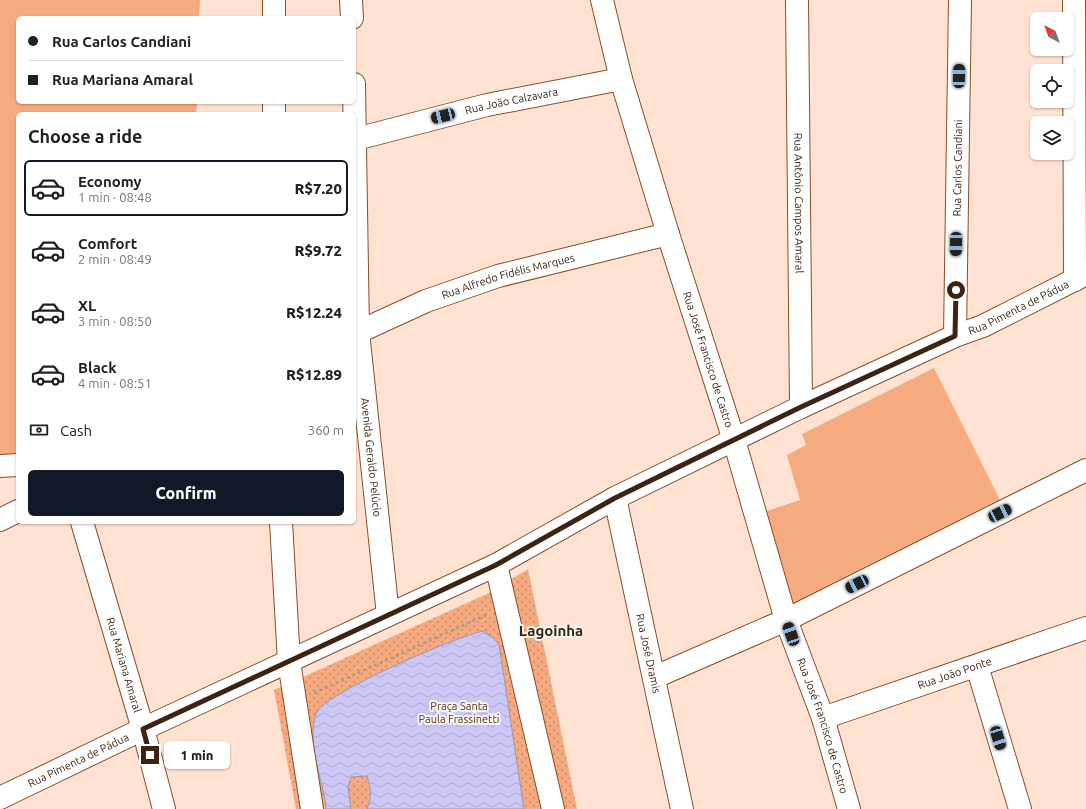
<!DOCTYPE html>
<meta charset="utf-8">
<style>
body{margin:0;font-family:Ubuntu,sans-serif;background:#f6f6f6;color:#202124;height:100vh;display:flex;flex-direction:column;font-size:15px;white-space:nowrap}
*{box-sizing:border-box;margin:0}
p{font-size:13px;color:#757577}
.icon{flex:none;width:22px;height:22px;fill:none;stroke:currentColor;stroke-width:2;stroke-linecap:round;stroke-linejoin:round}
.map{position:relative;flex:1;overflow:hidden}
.details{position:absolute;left:16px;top:112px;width:340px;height:412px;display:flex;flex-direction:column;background:#fff;border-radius:6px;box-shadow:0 1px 3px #0004}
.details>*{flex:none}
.guide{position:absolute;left:16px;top:16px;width:340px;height:88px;border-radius:6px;box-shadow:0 1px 3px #0004;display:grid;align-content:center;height:88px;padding:0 12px;background:#fff}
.needle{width:26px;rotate:319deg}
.buttons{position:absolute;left:1030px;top:12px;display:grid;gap:8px}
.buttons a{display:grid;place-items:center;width:44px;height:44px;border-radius:6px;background:#fff;box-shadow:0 1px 3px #0004;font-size:20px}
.end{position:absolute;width:18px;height:18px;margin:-9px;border:5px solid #3d2313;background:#fff;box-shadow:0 0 0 2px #fff}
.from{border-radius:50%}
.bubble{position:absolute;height:28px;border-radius:6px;background:#fff;box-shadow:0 1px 3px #0004;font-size:13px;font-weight:800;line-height:28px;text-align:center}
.car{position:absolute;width:12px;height:24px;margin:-12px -6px;border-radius:5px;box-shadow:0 0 3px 1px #0007;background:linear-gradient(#222 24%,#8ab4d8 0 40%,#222 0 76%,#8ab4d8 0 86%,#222 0)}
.guide b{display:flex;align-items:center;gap:14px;height:38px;font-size:15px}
.guide b+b{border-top:1px solid #e0e0e0}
.guide i{width:10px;height:10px;background:#202124}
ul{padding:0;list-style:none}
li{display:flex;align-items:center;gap:12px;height:56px;margin:0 8px 6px;padding:0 4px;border:2px solid transparent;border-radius:6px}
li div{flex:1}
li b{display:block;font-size:15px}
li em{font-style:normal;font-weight:800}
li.current{border-color:#111827}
li>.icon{width:36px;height:36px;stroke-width:1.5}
h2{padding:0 12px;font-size:18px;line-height:48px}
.pay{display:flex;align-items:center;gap:10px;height:44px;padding:0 12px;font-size:15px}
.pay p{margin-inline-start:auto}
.primary-button{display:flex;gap:8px;margin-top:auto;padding:8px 12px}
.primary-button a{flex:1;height:46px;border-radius:6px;background:#111827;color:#fff;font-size:16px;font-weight:800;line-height:46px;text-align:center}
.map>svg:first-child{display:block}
.park{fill:url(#park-dots)}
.garden{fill:#f6aa7f}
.water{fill:url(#water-waves);stroke:#a095b0}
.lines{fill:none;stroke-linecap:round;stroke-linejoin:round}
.minor-casing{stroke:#8a4d28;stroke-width:24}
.path{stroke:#b39787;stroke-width:2.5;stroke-dasharray:3 3;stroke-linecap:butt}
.minor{stroke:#fff;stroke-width:22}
.route{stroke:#3d2313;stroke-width:5}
.labels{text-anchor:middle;stroke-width:4;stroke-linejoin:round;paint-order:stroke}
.street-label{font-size:11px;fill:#3d2313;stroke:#f5f5f5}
.park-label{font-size:11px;fill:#5b3015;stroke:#f5f5f5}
.district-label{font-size:15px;font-weight:bold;fill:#3d2313;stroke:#f5f5f5}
</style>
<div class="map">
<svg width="1086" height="809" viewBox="0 0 1086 809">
<defs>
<pattern id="park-dots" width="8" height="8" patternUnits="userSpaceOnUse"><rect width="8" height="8" fill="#f6aa7f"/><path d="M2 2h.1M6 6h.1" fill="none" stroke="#c88a67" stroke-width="1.8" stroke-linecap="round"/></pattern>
<pattern id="water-waves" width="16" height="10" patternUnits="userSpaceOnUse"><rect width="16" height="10" fill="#cbc6f3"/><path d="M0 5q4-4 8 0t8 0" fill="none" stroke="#afaacf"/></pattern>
</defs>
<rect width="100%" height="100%" fill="#ffe2d2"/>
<!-- park -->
<path class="park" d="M528 569 577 809H296L274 690 489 593Z"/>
<!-- garden -->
<path class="garden" d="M0 0H200L199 18H18V102H197L196 114H18V457L0 458Z
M934 368 1001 502 793 611 764 512 800 500 787 455 806 445 802 434Z"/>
<!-- water -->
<path class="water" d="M483 631 491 636 499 644 524 809H367C372 797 371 788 367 776L351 777 348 787 351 809H326C323 777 306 746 316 714 323 693 458 636 483 631Z"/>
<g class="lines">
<defs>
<g id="minor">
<path d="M351 0 352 18"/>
<path id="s1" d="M602 0 621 79 668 234 734 440 786 620 823 718 849 809"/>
<path id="s2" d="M797 0 801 407"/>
<path d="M1074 0 1075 280"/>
<path d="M274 18V0"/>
<path id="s3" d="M354 84 358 332 388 615"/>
<path d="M274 114V102"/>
<path id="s4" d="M356 139 487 105 621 79"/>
<path id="s5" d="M354 334 426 301 498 276 668 234"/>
<path id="s6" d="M955 336 960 0"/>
<path d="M0 466 18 465"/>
<path id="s7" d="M615 498 682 809"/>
<path d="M0 520 18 511"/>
<path id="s8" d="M82 522 143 729 164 809"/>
<path d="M281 522 289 662 312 809"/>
<path d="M496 565 553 809"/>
<path d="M977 666 1020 809"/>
<path d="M655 677 786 620 1086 470"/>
<path id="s9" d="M823 718 1086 628"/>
<path id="s10" d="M0 798 143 729 496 565 615 498 801 407 955 336 983 326 1086 274"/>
</g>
</defs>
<!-- minor casing -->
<use href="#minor" class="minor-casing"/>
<!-- path -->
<path class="path" d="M314 693 488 614"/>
<!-- minor -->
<use href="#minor" class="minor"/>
</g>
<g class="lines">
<!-- route -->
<path class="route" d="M150 755 143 729 496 565 615 498 801 407 955 336 956 290"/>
</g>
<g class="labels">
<!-- street labels -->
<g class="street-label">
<text dy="4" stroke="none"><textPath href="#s4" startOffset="160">Rua João Calzavara</textPath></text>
<text dy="4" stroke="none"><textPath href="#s6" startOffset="168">Rua Carlos Candiani</textPath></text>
<text dy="4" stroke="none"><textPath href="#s2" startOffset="203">Rua Antônio Campos Amaral</textPath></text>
<text dy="4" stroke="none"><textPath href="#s5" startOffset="165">Rua Alfredo Fidélis Marques</textPath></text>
<text dy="4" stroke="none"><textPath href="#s10" startOffset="1131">Rua Pimenta de Pádua</textPath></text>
<text dy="4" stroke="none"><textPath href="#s1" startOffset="375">Rua José Francisco de Castro</textPath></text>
<text dy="4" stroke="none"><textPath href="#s3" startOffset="374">Avenida Geraldo Pelúcio</textPath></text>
<text dy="4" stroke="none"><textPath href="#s7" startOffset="159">Rua José Dramis</textPath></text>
<text dy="4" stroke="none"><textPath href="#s8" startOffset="149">Rua Mariana Amaral</textPath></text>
<text dy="4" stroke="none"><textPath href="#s9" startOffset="139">Rua João Ponte</textPath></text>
<text dy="4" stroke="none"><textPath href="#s1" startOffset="759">Rua José Francisco de Castro</textPath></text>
<text dy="4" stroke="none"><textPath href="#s10" startOffset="87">Rua Pimenta de Pádua</textPath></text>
</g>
<!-- park labels -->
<g class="park-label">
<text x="459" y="710">Praça Santa<tspan x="459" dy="13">Paula Frassinetti</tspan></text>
</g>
<!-- district labels -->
<g class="district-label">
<text x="551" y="636">Lagoinha</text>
</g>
</g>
</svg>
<div class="buttons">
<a><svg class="needle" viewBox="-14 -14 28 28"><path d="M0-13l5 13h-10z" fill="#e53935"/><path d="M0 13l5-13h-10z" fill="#757577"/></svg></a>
<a><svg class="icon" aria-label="locate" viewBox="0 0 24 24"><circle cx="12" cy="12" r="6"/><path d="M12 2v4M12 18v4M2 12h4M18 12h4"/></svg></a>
<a><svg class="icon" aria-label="layers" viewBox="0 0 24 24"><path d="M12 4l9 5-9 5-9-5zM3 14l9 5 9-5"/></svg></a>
</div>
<i class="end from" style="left:956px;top:290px"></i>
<i class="end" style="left:150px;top:755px"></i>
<div class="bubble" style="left:164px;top:741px;width:66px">1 min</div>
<i class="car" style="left:959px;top:76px;rotate:1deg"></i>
<i class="car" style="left:443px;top:116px;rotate:256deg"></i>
<i class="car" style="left:956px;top:244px;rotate:181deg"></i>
<i class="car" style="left:1000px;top:513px;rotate:64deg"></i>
<i class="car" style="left:857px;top:584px;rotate:244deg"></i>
<i class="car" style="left:791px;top:634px;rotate:340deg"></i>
<i class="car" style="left:998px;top:738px;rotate:163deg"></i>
<div class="guide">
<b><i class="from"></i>Rua Carlos Candiani</b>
<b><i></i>Rua Mariana Amaral</b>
</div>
<section class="details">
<h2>Choose a ride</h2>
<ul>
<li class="current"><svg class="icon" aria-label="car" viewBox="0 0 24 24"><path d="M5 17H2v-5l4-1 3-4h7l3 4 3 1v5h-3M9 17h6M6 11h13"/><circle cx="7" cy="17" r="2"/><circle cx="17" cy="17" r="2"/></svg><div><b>Economy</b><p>1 min · 08:48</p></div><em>R$7.20</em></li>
<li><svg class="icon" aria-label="car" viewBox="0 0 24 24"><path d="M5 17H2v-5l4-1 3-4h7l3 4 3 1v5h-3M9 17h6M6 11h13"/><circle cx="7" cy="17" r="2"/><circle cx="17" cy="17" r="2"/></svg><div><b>Comfort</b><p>2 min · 08:49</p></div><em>R$9.72</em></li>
<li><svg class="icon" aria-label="car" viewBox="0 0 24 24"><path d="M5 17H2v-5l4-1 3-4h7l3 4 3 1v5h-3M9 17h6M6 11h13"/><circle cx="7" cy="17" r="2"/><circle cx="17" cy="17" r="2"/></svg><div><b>XL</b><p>3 min · 08:50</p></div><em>R$12.24</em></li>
<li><svg class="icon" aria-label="car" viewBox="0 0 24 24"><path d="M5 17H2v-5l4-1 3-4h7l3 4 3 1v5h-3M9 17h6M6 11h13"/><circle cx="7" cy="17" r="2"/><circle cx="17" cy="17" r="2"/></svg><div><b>Black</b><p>4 min · 08:51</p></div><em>R$12.89</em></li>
</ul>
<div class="pay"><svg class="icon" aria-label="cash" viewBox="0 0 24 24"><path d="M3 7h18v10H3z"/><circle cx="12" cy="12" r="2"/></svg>Cash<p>360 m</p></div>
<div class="primary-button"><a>Confirm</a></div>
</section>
</div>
